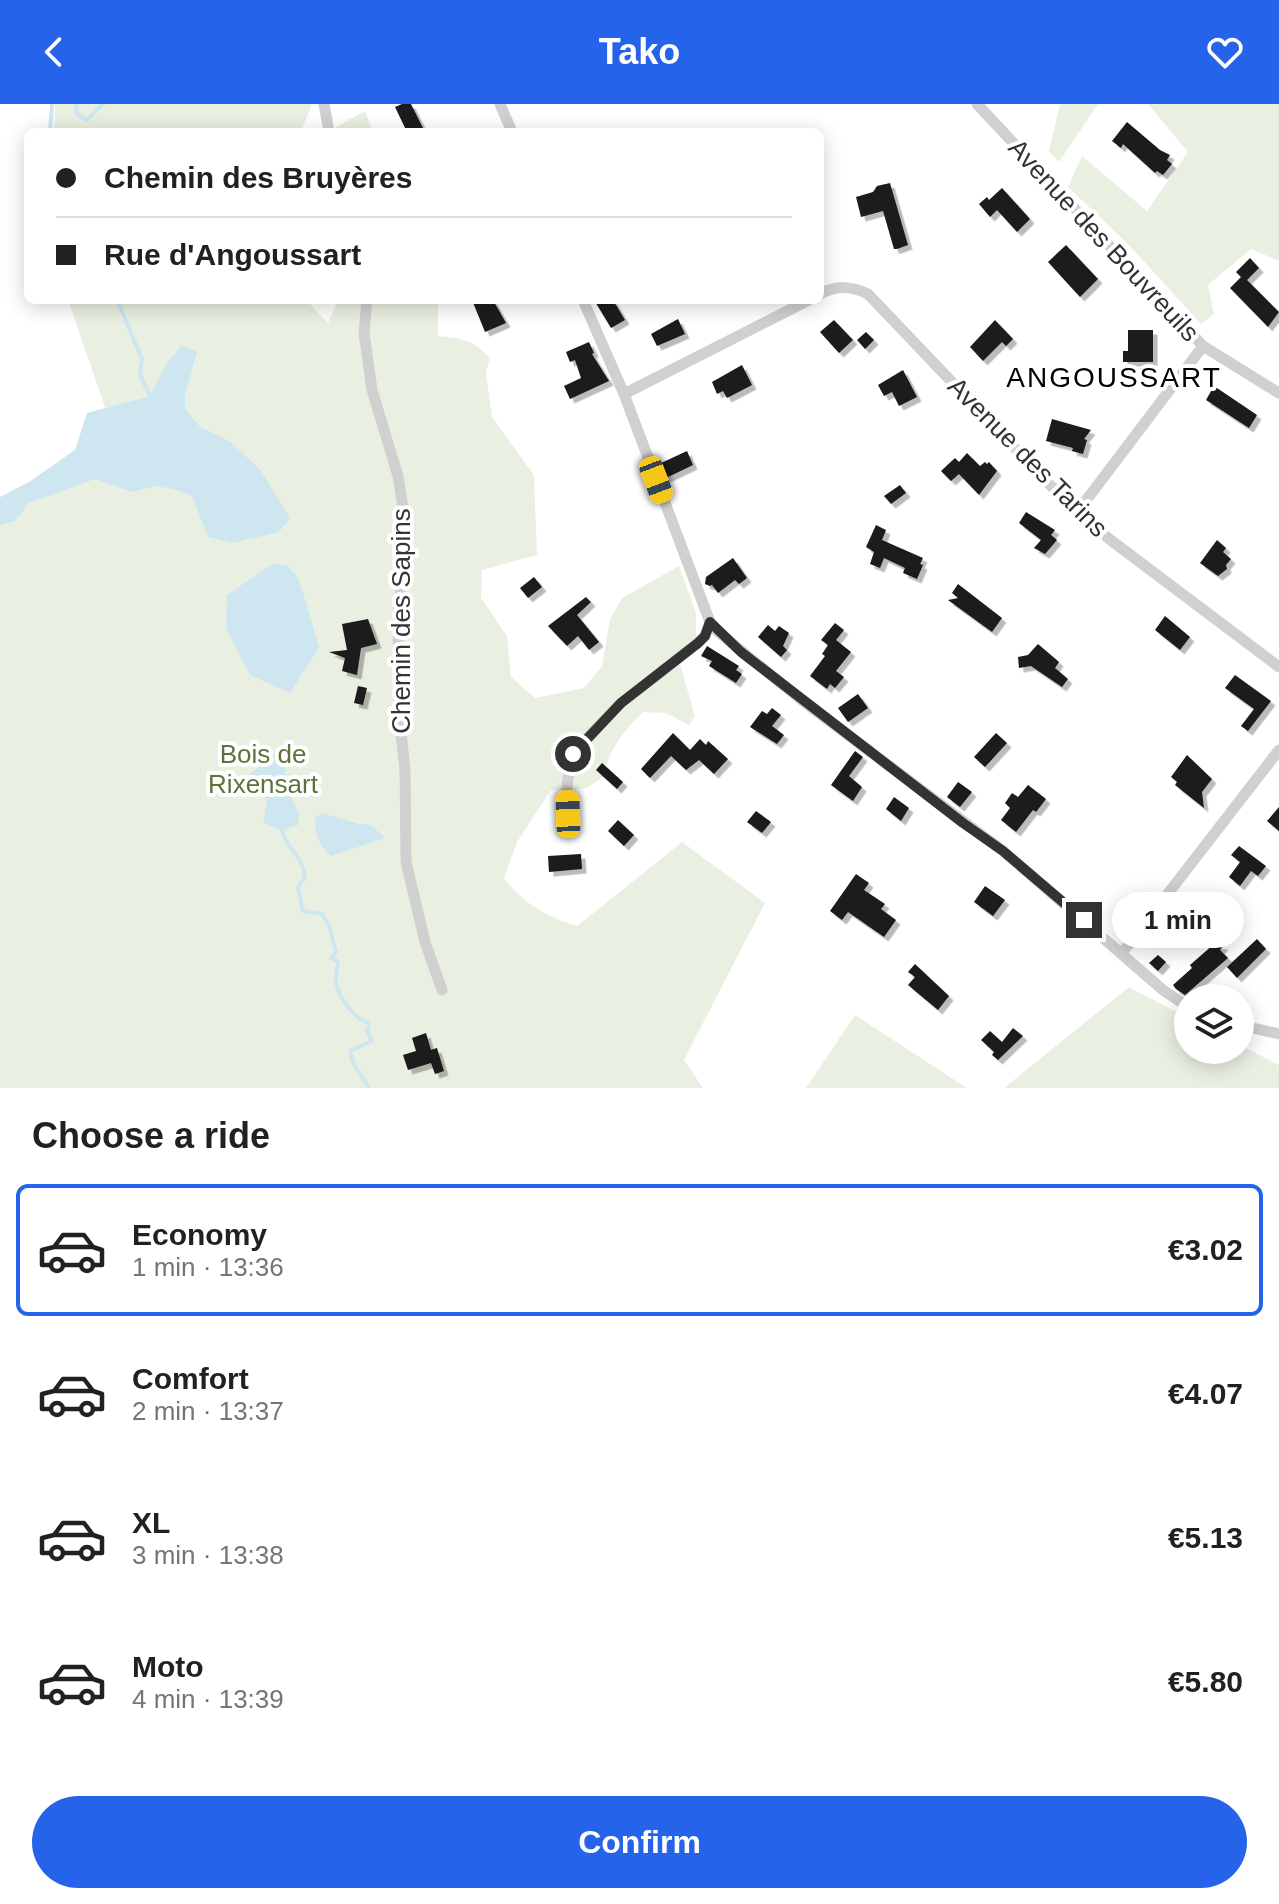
<!DOCTYPE html>
<meta charset="utf-8">
<style>
body{margin:0;font-family:Helvetica,sans-serif;background:#f2f2f2;color:#202124;height:100vh;display:flex;flex-direction:column;font-size:30px;white-space:nowrap}
*{box-sizing:border-box;margin:0}
p{font-size:26px;color:#757577}
.icon{flex:none;width:44px;height:44px;fill:none;stroke:currentColor;stroke-width:2;stroke-linecap:round;stroke-linejoin:round}
.map{position:relative;height:984px;overflow:hidden}
.drawer{display:flex;flex-direction:column;background:#fff;flex:1}
.drawer>*{flex:none}
.banner{position:absolute;left:24px;top:24px;width:800px;height:176px;border-radius:12px;box-shadow:0 4px 20px #0003;display:grid;align-content:center;height:176px;padding:0 32px;background:#fff}
.controls{position:absolute;left:1174px;top:880px;display:grid;gap:16px}
.controls a{display:grid;place-items:center;width:80px;height:80px;border-radius:50%;background:#fff;box-shadow:0 4px 20px #0003;font-size:40px}
.end{position:absolute;width:36px;height:36px;margin:-18px;border:10px solid #333;background:#fff;box-shadow:0 0 0 4px #fff}
.from{border-radius:50%}
.bubble{position:absolute;height:56px;border-radius:28px;background:#fff;box-shadow:0 4px 20px #0003;font-size:26px;font-weight:800;line-height:56px;text-align:center}
.car{position:absolute;width:24px;height:48px;margin:-24px -12px;border-radius:10px;box-shadow:0 0 6px 2px #0007;background:linear-gradient(#f5c518 24%,#345 0 40%,#f5c518 0 76%,#345 0 86%,#f5c518 0)}
.banner b{display:flex;align-items:center;gap:28px;height:76px;font-size:30px}
.banner b+b{border-top:2px solid #e0e0e0}
.banner i{width:20px;height:20px;background:#202124}
ul{padding:0;list-style:none}
li{display:flex;align-items:center;gap:24px;height:132px;margin:0 16px 12px;padding:0 16px;border:4px solid transparent;border-radius:12px}
li div{flex:1}
li b{display:block;font-size:30px}
li em{font-style:normal;font-weight:800}
li.selected{border-color:#2563eb}
li>.icon{width:72px;height:72px;stroke-width:1.5}
h2{padding:0 32px;font-size:36px;line-height:96px}
.cta{display:flex;gap:16px;margin-top:auto;padding:16px 32px}
.cta a{flex:1;height:92px;border-radius:48px;background:#2563eb;color:#fff;font-size:32px;font-weight:800;line-height:92px;text-align:center}
header{display:flex;justify-content:space-between;align-items:center;height:104px;padding:0 32px;background:#2563eb;color:#fff;font-size:36px;font-weight:800}
.map>svg:first-child{display:block}
.green{fill:#eaf0e1}
.water{fill:#cde6f0}
.lines{fill:none;stroke-linecap:round;stroke-linejoin:round}
.stream{stroke:#cde6f0;stroke-width:4}
.building{fill:#1a1a1a;filter:url(#shadow)}
.street{stroke:#d0d0d0;stroke-width:11}
.route{stroke:#333;stroke-width:10}
.labels{text-anchor:middle;stroke-width:8;stroke-linejoin:round;paint-order:stroke}
.street-label{font-size:26px;fill:#333;stroke:#fff}
.park-label{font-size:26px;fill:#5c733c;stroke:#fff}
.neighbourhood-label{font-size:28px;letter-spacing:2px;fill:#000;stroke:#fff}
</style>
<header><svg class="icon" aria-label="back" viewBox="0 0 24 24"><path d="M15 5l-7 7 7 7"/></svg>Tako<svg class="icon" aria-label="heart" viewBox="0 0 24 24"><path d="M12 20l-8-8c-3-5 5-10 8-4 3-6 11-1 8 4z"/></svg></header>
<div class="map">
<svg width="1279" height="984" viewBox="0 0 1279 984">
<defs>
<filter id="shadow"><feDropShadow dx="4.5" dy="4.5" stdDeviation="0" flood-color="#0004"/></filter>
</defs>
<rect width="100%" height="100%" fill="#fff"/>
<!-- green -->
<path class="green" d="M55 0H312L301 28H54Z
M1060 0H1098L1059 58 1049 47Z
M1148 0H1279V157L1251 145 1208 181 1214 210 1201 220 1128 140 1068 83 1082 52 1147 107 1188 48Z
M365 7 373 28H327Z
M68 196H306L328 219 338 196H438V232C461 234 474 236 490 254L486 268 492 313 534 371 537 451 482 466 481 494 507 532 511 573 535 594 584 584 602 562 610 515 622 494 679 462 696 509V539L680 560 695 612 689 621 666 609 643 608C623 628 609 645 603 673L585 685 551 686 517 738 504 774C522 799 548 813 577 822L682 738 765 799 684 956 703 984H0V400L117 338Z
M1129 883 1188 914V946H1240V941L1279 961V984H1004Z
M855 911 967 984H806Z"/>
<!-- water -->
<path class="water" d="M181 242 197 248 185 291V304L200 323 231 338 261 367 290 414 279 428 233 439 208 433 192 392 174 385 155 382 132 388 95 375 29 399 15 417 0 421V393L29 378 75 346 87 309 150 292 167 259Z
M272 460 288 462 299 475 319 543 290 589 250 571 226 524 227 491Z
M279 646 284 649 287 685 299 709 298 721 282 726 263 719 267 696 250 670Z
M322 709 359 720 371 721 385 734 331 752C318 740 315 731 315 714Z"/>
<g class="lines">
<!-- stream -->
<path class="stream" d="M76 0 77 10 87 16 103 0
M50 28 52 0
M117 196 142 255 140 271 150 292
M282 726C287 746 303 752 305 773L298 783 303 807 322 810 329 822 336 848 331 854 338 858C337 865 335 871 336 878 338 893 354 915 369 919L367 927 372 937 350 947 353 959 369 984"/>
</g>
<!-- building -->
<path class="building" d="M402 0H411L425 28H407L395 3Z
M1127 18 1160 46 1170 51 1167 56 1172 60 1163 71 1157 67 1155 69 1123 40 1121 44 1112 37Z
M890 79 908 141 897 145H894L883 107 861 113 856 93 873 88 877 82Z
M1002 84 1030 115 1017 128 997 106 990 113 979 100 987 93 989 96Z
M1066 141 1098 175 1080 193 1048 158Z
M1250 154 1259 164 1247 176 1279 208 1268 223 1230 184 1241 173 1236 168Z
M472 196H493L506 219 485 228Z
M594 196H613L625 216 611 224Z
M678 215 685 230 657 242 651 230Z
M834 216 853 236 839 249 820 228Z
M995 216 1013 235 1006 242 1002 238 983 257 970 243Z
M1128 226H1153V258H1123V247H1128Z
M866 228 874 236 865 245 857 236Z
M589 238 594 249 592 250 609 277 570 295 564 282 581 274 575 256 570 258 566 248Z
M742 261 752 281 727 294 723 287 717 290 712 278Z
M903 266 917 293 899 302 892 288 884 292 878 281Z
M1214 282 1257 311 1249 324 1206 296Z
M1052 315 1091 326 1084 335 1087 336 1083 350 1072 347 1073 344 1046 337Z
M687 347 693 361 666 374 659 360Z
M967 349 980 362 985 358 987 360 989 358 997 367 979 391 959 370 951 377 941 367 955 354 959 358Z
M900 381 906 389 891 400 884 392Z
M1026 408 1055 426 1051 431 1057 436 1045 450 1034 444 1041 436 1019 419Z
M876 421 886 426 882 436 923 454 920 460 923 461 917 475 903 469 905 464 884 454 880 464 870 460 874 448 866 443Z
M1217 436 1226 444 1223 448 1231 455 1226 461 1227 465 1218 472 1200 459Z
M733 454 747 474 739 480 735 476 718 489 712 481 710 482 705 480 706 473Z
M534 473 542 483 528 494 520 484Z
M958 480 1002 514 992 528 948 496 958 494 952 489Z
M586 493 591 498 577 511 599 538 589 546 578 532 567 542 548 522Z
M1165 512 1190 533 1180 546 1155 526Z
M368 515 377 540 361 544 357 571 342 567 345 554 329 548 347 546 342 520Z
M835 519 844 526 836 536 851 548 836 567 844 573 835 584 830 580 827 585 810 572 825 552 822 550 828 541 821 536Z
M768 521 775 527 779 522 789 529 783 542 787 546 781 553 758 533Z
M1038 540 1059 558 1055 564 1068 575 1062 583 1031 562 1019 564 1018 553 1028 551Z
M707 542 739 562 736 566 742 570 736 579 709 562 712 557 701 552Z
M1235 571 1271 597 1248 627 1241 622 1254 605 1225 584Z
M358 582 367 584 363 601 354 599Z
M858 590 868 604 848 618 838 604Z
M772 604 781 611 772 622 784 631 777 640 750 623 762 607 767 610Z
M673 629 690 646 700 635 706 641 708 637 728 655 714 670 699 656 686 666 671 652 650 674 641 665Z
M996 629 1007 639 985 663 974 653Z
M855 647 863 653 849 672 862 683 853 697 831 681Z
M1187 651 1212 675 1202 688 1204 704 1175 681 1177 678 1171 673Z
M602 659 623 678 617 685 596 666Z
M958 678 972 688 960 703 947 693Z
M1028 681 1046 695 1036 708 1033 706 1016 728 1001 716 1010 704 1005 699 1012 689 1018 693Z
M894 693 909 704 901 717 886 705Z
M1279 703V727L1267 717Z
M756 707 771 718 762 729 747 718Z
M618 716 634 731 624 742 608 727Z
M1239 742 1266 762 1258 772 1251 767 1240 782 1229 773 1240 758 1231 751Z
M581 750 582 765 549 768 548 752Z
M856 770 869 779 864 786 885 800 881 805 896 816 884 833 848 808 842 816 830 807Z
M985 782 1005 796 993 812 974 798Z
M1257 835 1266 845 1237 874 1227 863Z
M1214 840 1224 841 1220 846 1228 854 1185 891 1176 885 1173 881 1192 864 1190 861Z
M1158 851 1166 858 1158 867 1149 859Z
M915 860 949 892 938 906 908 881 915 873 908 868Z
M1013 924 1023 932 998 956 992 951 994 948 981 936 990 927 1002 938Z
M426 929 431 946 437 944 444 967 435 970 431 959 408 966 403 951 416 947 412 934Z"/>
<g class="lines">
<!-- street -->
<path class="street" d="M324 0 329 28
M500 0 512 28
M977 0 1203 242 1279 289
M820 190C837 181 851 182 868 190L1055 386 1108 434 1279 563
M367 196 364 229 372 286 398 372 406 423 405 455 398 507 399 610 405 666 406 758 425 838 442 886
M583 196 624 290 710 518 716 526 804 598 1003 747 1163 886 1188 903
M624 290 809 196
M1078 407 1203 242
M568 710 567 683 570 660 581 640 621 599 698 539 705 532 710 518
M1122 849 1279 646
M1240 921 1279 930"/>
</g>
<g class="lines">
<!-- route -->
<path class="route" d="M573 650 621 599 698 539 705 532 710 518 741 548 963 719 1003 747 1084 816"/>
</g>
<g class="labels">
<!-- street labels -->
<g class="street-label">
<text transform="translate(1104 136) rotate(47)" y="9">Avenue des Bouvreuils</text>
<text transform="translate(1028 353) rotate(45)" y="9">Avenue des Tarins</text>
<text transform="translate(401 517) rotate(-90)" y="9">Chemin des Sapins</text>
</g>
<!-- park labels -->
<g class="park-label">
<text x="263" y="659">Bois de<tspan x="263" dy="30">Rixensart</tspan></text>
</g>
<!-- neighbourhood labels -->
<g class="neighbourhood-label">
<text x="1114" y="283">ANGOUSSART</text>
</g>
</g>
</svg>
<div class="controls">
<a><svg class="icon" aria-label="layers" viewBox="0 0 24 24"><path d="M12 4l9 5-9 5-9-5zM3 14l9 5 9-5"/></svg></a>
</div>
<i class="end from" style="left:573px;top:650px"></i>
<i class="end" style="left:1084px;top:816px"></i>
<div class="bubble" style="left:1112px;top:788px;width:132px">1 min</div>
<i class="car" style="left:656px;top:376px;rotate:159deg"></i>
<i class="car" style="left:568px;top:710px;rotate:358deg"></i>
<div class="banner">
<b><i class="from"></i>Chemin des Bruyères</b>
<b><i></i>Rue d'Angoussart</b>
</div>
</div>
<section class="drawer">
<h2>Choose a ride</h2>
<ul>
<li class="selected"><svg class="icon" aria-label="car" viewBox="0 0 24 24"><path d="M5 17H2v-5l4-1 3-4h7l3 4 3 1v5h-3M9 17h6M6 11h13"/><circle cx="7" cy="17" r="2"/><circle cx="17" cy="17" r="2"/></svg><div><b>Economy</b><p>1 min · 13:36</p></div><em>€3.02</em></li>
<li><svg class="icon" aria-label="car" viewBox="0 0 24 24"><path d="M5 17H2v-5l4-1 3-4h7l3 4 3 1v5h-3M9 17h6M6 11h13"/><circle cx="7" cy="17" r="2"/><circle cx="17" cy="17" r="2"/></svg><div><b>Comfort</b><p>2 min · 13:37</p></div><em>€4.07</em></li>
<li><svg class="icon" aria-label="car" viewBox="0 0 24 24"><path d="M5 17H2v-5l4-1 3-4h7l3 4 3 1v5h-3M9 17h6M6 11h13"/><circle cx="7" cy="17" r="2"/><circle cx="17" cy="17" r="2"/></svg><div><b>XL</b><p>3 min · 13:38</p></div><em>€5.13</em></li>
<li><svg class="icon" aria-label="car" viewBox="0 0 24 24"><path d="M5 17H2v-5l4-1 3-4h7l3 4 3 1v5h-3M9 17h6M6 11h13"/><circle cx="7" cy="17" r="2"/><circle cx="17" cy="17" r="2"/></svg><div><b>Moto</b><p>4 min · 13:39</p></div><em>€5.80</em></li>
</ul>
<div class="cta"><a>Confirm</a></div>
</section>
